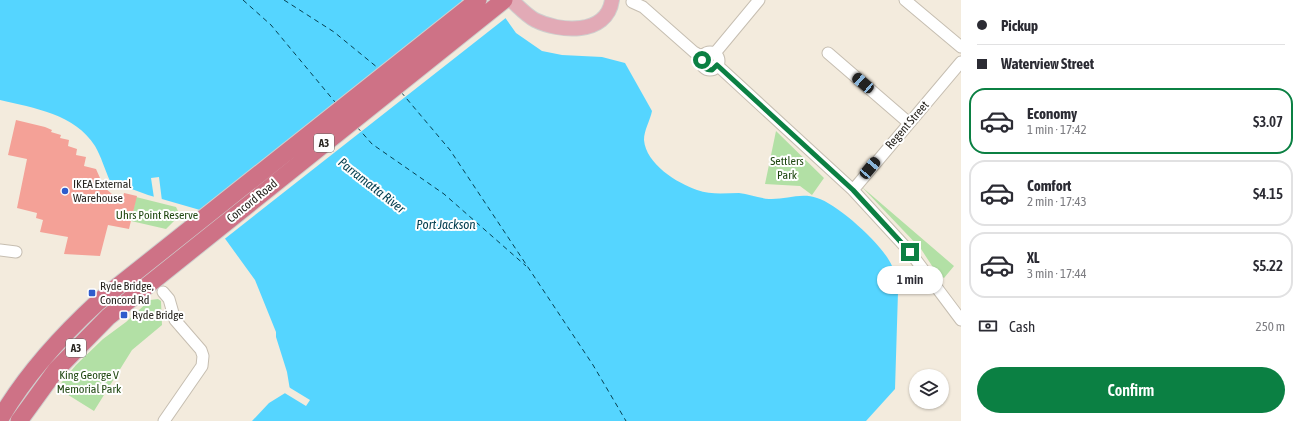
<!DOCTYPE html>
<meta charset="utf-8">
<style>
body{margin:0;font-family:"Asap Condensed",sans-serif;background:#f7f7f7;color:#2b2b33;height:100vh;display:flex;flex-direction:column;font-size:15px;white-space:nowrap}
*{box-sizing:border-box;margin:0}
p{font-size:13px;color:#7c7c81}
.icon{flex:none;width:22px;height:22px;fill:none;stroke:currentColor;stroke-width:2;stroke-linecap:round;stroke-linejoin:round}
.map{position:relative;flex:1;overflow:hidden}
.details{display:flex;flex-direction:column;background:#fff;width:340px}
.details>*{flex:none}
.banner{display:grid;align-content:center;height:88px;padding:0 16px;background:#fff}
.tools{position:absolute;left:909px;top:369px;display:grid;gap:8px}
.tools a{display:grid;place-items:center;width:40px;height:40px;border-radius:50%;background:#fff;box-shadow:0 1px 3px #0004;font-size:20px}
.end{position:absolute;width:18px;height:18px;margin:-9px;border:5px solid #0b8043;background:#fff;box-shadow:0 0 0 2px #fff}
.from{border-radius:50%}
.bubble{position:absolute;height:28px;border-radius:14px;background:#fff;box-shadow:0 1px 3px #0004;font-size:13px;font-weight:600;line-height:28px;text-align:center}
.car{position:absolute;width:12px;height:24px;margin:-12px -6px;border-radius:5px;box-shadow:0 0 3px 1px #0007;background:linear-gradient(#222 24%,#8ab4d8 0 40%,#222 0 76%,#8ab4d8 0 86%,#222 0)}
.banner b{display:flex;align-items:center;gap:14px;height:38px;font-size:15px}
.banner b+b{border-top:1px solid #e1e1e2}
.banner i{width:10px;height:10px;background:#2b2b33}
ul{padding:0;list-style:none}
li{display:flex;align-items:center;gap:12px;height:66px;margin:0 8px 6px;padding:0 8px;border:2px solid #e1e1e2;border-radius:16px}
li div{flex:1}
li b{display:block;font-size:15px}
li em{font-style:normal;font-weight:600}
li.selected{border-color:#0b8043}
li>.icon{width:36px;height:36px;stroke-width:1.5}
.pay{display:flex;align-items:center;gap:10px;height:44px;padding:0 16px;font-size:15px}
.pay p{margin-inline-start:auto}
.action{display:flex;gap:8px;margin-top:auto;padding:8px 16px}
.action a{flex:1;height:46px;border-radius:24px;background:#0b8043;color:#fff;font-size:16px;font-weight:600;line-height:46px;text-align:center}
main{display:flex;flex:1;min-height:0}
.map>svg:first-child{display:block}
.green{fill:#b2e0a5}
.water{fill:#55d5ff}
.pier{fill:#f3ebdd}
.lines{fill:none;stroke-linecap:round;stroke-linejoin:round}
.ferry{stroke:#074152;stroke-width:1;stroke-dasharray:5 4;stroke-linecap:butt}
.building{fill:#f4a197}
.minor-casing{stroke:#c6beb1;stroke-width:13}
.major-casing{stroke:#cfcfce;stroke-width:16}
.highway-casing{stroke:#cfcfce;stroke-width:19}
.minor{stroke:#fff;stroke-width:11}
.major{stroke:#e2aab6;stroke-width:14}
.highway{stroke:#ce7286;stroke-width:17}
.route{stroke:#0b8043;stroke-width:5}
.poi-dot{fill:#2f5ccc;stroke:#fff;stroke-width:1.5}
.labels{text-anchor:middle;stroke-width:4;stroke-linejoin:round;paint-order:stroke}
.shield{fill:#fff;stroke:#686662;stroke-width:1}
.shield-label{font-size:11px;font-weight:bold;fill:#27241f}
.street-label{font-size:12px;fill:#27241f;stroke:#fff}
.park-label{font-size:12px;fill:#204812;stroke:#fff}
.poi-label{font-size:12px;fill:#27241f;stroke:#fff;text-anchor:start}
.water-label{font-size:13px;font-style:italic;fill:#074152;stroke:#fff}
</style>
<main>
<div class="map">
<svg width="961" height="421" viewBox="0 0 961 421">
<rect width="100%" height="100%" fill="#f3ebdd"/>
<!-- green -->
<path class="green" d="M776 131 824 178 812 195 800 186 765 184Z
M862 187 954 266 944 278 936 272 921 249Z
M136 197 176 207 180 215 166 229 131 221Z
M158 299 161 301 162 325 132 350 94 411 57 388 76 365 103 339 126 322 150 300Z"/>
<!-- water -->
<path class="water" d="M0 0H461L504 16 516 33 542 51 562 55 602 57 625 63 652 111C650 121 644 130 644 140 646 164 677 183 697 190 711 195 725 193 739 193 749 194 759 198 769 199 785 200 801 192 817 198 838 204 884 246 892 266 896 274 897 283 898 292L895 389 866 421H252L269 403 290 390 287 372 276 337V332L255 280 213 222 200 210 148 195 110 181C105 170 101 156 95 146 75 114 34 108 0 100Z"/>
<!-- pier -->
<path class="pier" d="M493 6 507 17 222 241 212 225Z
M159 177 162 201 154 198 151 178Z
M287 386 310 400 306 406 283 392 287 389Z"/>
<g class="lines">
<!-- ferry -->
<path class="ferry" d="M243 0 271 25 335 102
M284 0 334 32 378 68
M401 92 450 150 593 365 626 421
M357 127 372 144 444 194 526 266"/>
</g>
<!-- building -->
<path class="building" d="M16 120 45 127 52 130 51 132 61 135 60 138 69 140 68 146 77 149 76 155 86 157 84 166 96 169 104 187 122 203 124 193 137 196 129 229 108 225 100 256 64 254 68 237 40 232 43 220 36 218 37 213 17 208 27 159 8 155Z"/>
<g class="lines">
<defs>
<path id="minor" d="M905 0 961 47
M632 2 643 7 694 52 703 57
M701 61a9 9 0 1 1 18 0a9 9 0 1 1-18 0Z
M715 53 759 0
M828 53 909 123
M717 65 853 190 910 252 961 320
M853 190 961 62
M0 250 16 252
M163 292 169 299 175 320 201 350 203 356 202 366 164 421"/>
<path id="major" d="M511 0C519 7 526 15 535 20 559 32 607 36 612 0"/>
<path id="highway" d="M0 419C26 374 60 337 98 302L478 0
M19 421 56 370 108 317 504 0"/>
</defs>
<!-- minor casing -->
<use href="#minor" class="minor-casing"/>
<!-- major casing -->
<use href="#major" class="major-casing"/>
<!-- highway casing -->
<use href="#highway" class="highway-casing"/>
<!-- minor -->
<use href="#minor" class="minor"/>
<!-- major -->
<use href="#major" class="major"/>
<!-- highway -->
<use href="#highway" class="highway"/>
</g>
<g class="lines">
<!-- route -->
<path class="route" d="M702 60C702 66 705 70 712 70L717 65 853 190 910 252"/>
</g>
<!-- markers -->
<g class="poi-dot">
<circle cx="65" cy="191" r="4"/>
<rect x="88" y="289" width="8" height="8" rx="2"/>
<rect x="120" y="311" width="8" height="8" rx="2"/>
</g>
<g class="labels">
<!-- shield labels -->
<g class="shield">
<rect x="314" y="134" width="20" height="18" rx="3"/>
<rect x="66" y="339" width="20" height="18" rx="3"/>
</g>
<g class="shield-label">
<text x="324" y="147">A3</text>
<text x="76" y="352">A3</text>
</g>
<!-- street labels -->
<g class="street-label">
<text transform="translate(907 125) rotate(-49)" y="4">Regent Street</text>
<text transform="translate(252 201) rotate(-39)" y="4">Concord Road</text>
</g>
<!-- park labels -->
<g class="park-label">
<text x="787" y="165">Settlers<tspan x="787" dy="14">Park</tspan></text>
<text x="157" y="219">Uhrs Point Reserve</text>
<text x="89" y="379">King George V<tspan x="89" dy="14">Memorial Park</tspan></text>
</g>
<!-- poi labels -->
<g class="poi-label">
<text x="73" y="188">IKEA External<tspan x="73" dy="14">Warehouse</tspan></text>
<text x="100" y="290">Ryde Bridge,<tspan x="100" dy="14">Concord Rd</tspan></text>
<text x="132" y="319">Ryde Bridge</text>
</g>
<!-- water labels -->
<g class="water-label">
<text transform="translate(372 185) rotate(38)" y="5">Parramatta River</text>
<text x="446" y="229">Port Jackson</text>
</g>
</g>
</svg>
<div class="tools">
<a><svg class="icon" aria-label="layers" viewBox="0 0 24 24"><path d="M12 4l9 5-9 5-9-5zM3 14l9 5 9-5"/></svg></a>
</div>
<i class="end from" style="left:702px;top:60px"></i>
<i class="end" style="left:910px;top:252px"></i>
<div class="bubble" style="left:877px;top:266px;width:66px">1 min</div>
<i class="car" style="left:863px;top:83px;rotate:311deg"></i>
<i class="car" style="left:870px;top:168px;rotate:40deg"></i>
</div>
<section class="details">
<div class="banner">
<b><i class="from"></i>Pickup</b>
<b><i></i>Waterview Street</b>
</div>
<ul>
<li class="selected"><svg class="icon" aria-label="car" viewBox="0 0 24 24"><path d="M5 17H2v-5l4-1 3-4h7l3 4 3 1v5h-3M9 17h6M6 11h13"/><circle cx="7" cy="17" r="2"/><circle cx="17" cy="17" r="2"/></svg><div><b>Economy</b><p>1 min · 17:42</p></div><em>$3.07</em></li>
<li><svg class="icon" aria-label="car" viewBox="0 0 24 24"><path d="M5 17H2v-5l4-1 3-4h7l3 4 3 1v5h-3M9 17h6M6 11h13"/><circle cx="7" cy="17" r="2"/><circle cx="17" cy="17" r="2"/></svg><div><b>Comfort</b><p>2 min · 17:43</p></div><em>$4.15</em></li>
<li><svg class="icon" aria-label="car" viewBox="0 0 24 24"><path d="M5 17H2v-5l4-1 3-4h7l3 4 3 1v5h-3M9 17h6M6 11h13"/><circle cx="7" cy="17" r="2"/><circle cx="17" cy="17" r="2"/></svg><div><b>XL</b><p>3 min · 17:44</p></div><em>$5.22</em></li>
</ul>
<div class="pay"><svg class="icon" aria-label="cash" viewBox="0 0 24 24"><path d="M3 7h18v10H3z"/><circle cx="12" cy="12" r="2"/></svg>Cash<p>250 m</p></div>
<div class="action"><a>Confirm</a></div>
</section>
</main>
